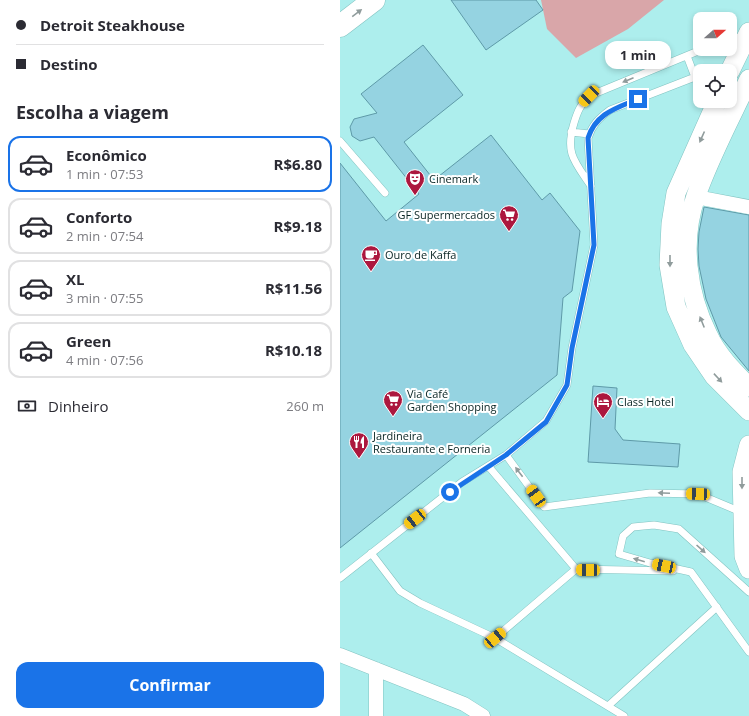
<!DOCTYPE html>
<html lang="pt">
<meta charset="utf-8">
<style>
body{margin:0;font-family:"Open Sans",sans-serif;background:#f7f7f7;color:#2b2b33;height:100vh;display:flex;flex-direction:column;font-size:15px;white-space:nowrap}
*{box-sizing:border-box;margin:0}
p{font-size:13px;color:#7c7c81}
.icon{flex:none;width:22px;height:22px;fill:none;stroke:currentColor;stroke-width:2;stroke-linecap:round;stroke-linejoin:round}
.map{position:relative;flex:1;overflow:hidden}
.panel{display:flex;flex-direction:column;background:#fff;width:340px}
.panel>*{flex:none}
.hud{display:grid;align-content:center;height:88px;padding:0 16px;background:#fff}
.needle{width:26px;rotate:69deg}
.tools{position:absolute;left:353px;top:12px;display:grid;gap:8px}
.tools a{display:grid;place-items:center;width:44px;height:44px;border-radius:8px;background:#fff;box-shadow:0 2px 6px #0003;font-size:20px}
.end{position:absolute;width:18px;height:18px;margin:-9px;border:5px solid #1a73e8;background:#fff;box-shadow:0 0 0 2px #fff}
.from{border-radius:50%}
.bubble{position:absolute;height:28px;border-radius:12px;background:#fff;box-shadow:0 2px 6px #0003;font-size:13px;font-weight:700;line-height:28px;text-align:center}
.car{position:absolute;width:12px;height:24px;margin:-12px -6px;border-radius:5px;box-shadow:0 0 3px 1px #0007;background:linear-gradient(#f5c518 24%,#345 0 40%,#f5c518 0 76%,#345 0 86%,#f5c518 0)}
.hud b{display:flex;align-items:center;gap:14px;height:38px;font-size:15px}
.hud b+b{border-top:1px solid #e1e1e2}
.hud i{width:10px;height:10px;background:#2b2b33}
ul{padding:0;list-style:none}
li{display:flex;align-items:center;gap:12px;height:56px;margin:0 8px 6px;padding:0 8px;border:2px solid #e1e1e2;border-radius:12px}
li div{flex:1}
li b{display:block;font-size:15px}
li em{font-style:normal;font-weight:700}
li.current{border-color:#1a73e8}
li>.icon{width:36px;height:36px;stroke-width:1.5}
h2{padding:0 16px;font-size:18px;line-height:48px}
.pay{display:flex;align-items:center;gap:10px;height:44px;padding:0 16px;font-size:15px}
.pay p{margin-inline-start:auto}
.cta{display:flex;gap:8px;margin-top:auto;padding:8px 16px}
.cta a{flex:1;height:46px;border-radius:12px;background:#1a73e8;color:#fff;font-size:16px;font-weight:700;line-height:46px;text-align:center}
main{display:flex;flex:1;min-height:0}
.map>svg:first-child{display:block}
.green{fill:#d9a6a9}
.building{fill:#95d3e1;stroke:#5e9aa8}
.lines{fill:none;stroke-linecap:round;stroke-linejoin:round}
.lane-casing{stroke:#82c3c1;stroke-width:8}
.street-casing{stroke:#82c3c1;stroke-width:15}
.secondary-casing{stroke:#82c3c1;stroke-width:20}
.highway-casing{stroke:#82c3c1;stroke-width:23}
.lane{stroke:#fff;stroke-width:7}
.street{stroke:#fff;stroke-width:14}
.secondary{stroke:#fff;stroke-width:19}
.highway{stroke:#fff;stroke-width:22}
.oneway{fill:#909c9c}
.route{stroke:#1a73e8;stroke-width:5}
.labels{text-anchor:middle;stroke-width:4;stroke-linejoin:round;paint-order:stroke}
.poi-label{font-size:11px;fill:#082423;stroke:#fff;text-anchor:start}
</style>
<main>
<section class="panel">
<div class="hud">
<b><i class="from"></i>Detroit Steakhouse</b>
<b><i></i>Destino</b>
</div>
<h2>Escolha a viagem</h2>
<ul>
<li class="current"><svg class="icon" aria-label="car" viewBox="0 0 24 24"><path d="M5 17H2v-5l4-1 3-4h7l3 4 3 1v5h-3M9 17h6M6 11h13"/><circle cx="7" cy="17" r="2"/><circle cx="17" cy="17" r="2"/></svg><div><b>Econômico</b><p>1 min · 07:53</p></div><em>R$6.80</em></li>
<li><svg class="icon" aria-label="car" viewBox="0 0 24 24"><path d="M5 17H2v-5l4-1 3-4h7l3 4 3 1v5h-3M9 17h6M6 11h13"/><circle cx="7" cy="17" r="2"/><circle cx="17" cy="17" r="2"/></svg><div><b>Conforto</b><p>2 min · 07:54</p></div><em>R$9.18</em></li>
<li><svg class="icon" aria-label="car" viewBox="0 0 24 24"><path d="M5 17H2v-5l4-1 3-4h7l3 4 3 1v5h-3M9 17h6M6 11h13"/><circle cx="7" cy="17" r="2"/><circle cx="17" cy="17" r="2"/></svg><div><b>XL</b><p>3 min · 07:55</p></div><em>R$11.56</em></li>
<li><svg class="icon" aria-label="car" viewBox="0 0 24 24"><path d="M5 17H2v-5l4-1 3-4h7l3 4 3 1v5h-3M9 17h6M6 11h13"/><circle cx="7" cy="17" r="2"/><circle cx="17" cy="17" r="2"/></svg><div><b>Green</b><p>4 min · 07:56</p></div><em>R$10.18</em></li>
</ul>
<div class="pay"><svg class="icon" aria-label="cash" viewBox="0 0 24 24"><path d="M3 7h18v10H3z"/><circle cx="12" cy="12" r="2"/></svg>Dinheiro<p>260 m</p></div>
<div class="cta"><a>Confirmar</a></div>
</section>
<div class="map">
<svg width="409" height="716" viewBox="0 0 409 716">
<rect width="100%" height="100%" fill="#adeeed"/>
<!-- green -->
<path class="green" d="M201 0H324L288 29 236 58 207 29Z"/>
<!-- building -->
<path class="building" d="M111 0H196L203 10 146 50Z
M83 45 123 95 64 142 94 180 151 135 202 200 210 193 240 231 232 291 223 298 217 375 0 548V163L46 221 79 194 34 137 20 141 12 136 10 127 14 119 37 113 21 94Z
M364 207 409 215V371L381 337 366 299 359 266 358 249 359 232Z
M253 386 277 388 275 429 283 440 340 444 338 467 248 462Z"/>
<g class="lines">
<defs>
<path id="lane" d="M390 40 403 36
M347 56 355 77
M231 132 249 134
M0 141 45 193
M251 186C234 161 225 153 234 123 238 110 240 106 249 96L363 49
M166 455 204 507 310 493 358 494 401 512
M149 467 236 569
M31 553 60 591 80 603 155 638 284 716
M0 578 122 482 166 455 206 421 227 385 232 348 254 245 248 138C252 125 259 118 270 110L355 77 360 78
M409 592 339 529 314 525 293 527 283 536 279 554 310 563 351 572 409 652
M155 638 236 569 333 571
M268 706 377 607"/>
<path id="street" d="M356 197 409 207
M0 655 124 704 143 716
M36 669V716"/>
<path id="secondary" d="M390 71 409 32
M409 79C391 117 370 156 356 196 340 241 347 293 368 335 377 355 394 372 409 387
M377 101 336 193 331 224 329 265 336 307 353 345 374 376 409 411
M409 445 402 472 404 556 409 569"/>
<path id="highway" d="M0 26 34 0"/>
</defs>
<!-- lane casing -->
<use href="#lane" class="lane-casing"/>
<!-- street casing -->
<use href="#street" class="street-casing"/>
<!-- secondary casing -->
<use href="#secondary" class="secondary-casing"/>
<!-- highway casing -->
<use href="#highway" class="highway-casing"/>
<!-- lane -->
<use href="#lane" class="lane"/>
<!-- street -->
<use href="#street" class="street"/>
<!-- secondary -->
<use href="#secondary" class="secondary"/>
<!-- highway -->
<use href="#highway" class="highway"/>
</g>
<!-- one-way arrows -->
<defs><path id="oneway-solid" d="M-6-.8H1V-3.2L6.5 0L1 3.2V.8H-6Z"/></defs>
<g class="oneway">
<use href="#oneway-solid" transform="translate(17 13) rotate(-37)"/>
<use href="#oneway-solid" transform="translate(288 80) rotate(157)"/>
<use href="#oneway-solid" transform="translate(362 137) rotate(114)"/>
<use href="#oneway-solid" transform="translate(330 261) rotate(90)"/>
<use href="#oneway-solid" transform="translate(362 322) rotate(-112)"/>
<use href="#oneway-solid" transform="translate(378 378) rotate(47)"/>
<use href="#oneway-solid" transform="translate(179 472) rotate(-127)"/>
<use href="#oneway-solid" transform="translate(402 483) rotate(90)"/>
<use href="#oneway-solid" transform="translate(324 493) rotate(-178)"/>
<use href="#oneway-solid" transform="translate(361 549) rotate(42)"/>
<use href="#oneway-solid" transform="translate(299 560) rotate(-164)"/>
</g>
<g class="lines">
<!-- route -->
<path class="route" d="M110 492 166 455 206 422 227 385 232 348 254 245 248 138C256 113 277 108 298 99"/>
</g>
<!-- icons -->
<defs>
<symbol id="theatre-pin" viewBox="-11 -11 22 30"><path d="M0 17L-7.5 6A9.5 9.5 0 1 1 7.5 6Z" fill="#ac173e" stroke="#fff"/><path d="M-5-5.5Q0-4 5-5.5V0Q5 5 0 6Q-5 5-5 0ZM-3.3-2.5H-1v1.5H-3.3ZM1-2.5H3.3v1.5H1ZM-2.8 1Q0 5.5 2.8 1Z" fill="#fff"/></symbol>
<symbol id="supermarket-pin" viewBox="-11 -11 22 30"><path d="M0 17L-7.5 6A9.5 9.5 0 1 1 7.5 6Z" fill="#ac173e" stroke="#fff"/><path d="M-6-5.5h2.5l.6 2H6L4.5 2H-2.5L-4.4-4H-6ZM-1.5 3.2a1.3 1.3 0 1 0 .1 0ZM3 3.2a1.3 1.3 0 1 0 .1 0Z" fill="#fff"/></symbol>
<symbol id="cafe-pin" viewBox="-11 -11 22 30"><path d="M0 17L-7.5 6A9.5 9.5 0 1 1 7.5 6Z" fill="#ac173e" stroke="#fff"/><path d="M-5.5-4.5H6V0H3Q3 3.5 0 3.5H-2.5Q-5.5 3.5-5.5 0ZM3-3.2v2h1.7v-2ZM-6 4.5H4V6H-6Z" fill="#fff"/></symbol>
<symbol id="hotel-pin" viewBox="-11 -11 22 30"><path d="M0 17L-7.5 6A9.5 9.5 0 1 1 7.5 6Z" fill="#ac173e" stroke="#fff"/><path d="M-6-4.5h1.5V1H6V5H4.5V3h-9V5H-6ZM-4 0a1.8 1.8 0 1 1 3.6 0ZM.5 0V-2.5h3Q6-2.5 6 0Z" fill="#fff"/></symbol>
<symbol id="restaurant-pin" viewBox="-11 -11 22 30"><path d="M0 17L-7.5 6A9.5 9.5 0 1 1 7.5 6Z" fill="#ac173e" stroke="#fff"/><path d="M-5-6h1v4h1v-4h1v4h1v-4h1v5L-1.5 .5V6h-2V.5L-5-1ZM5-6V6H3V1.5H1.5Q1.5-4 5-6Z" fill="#fff"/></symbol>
</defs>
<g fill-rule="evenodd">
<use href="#theatre-pin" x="64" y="168" width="22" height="30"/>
<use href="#supermarket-pin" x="158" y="204" width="22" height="30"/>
<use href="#cafe-pin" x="20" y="244" width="22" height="30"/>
<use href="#supermarket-pin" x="42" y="389" width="22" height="30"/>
<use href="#hotel-pin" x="252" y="391" width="22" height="30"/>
<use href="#restaurant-pin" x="8" y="431" width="22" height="30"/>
</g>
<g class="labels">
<!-- poi labels -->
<g class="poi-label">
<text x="89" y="183">Cinemark</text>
<text x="155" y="219" text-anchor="end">GF Supermercados</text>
<text x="45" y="259">Ouro de Kaffa</text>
<text x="67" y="398">Via Café<tspan x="67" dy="13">Garden Shopping</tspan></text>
<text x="277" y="406">Class Hotel</text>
<text x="33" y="440">Jardineira<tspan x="33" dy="13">Restaurante e Forneria</tspan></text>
</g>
</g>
</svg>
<div class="tools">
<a><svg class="needle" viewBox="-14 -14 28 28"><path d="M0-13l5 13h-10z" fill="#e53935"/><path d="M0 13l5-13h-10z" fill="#7c7c81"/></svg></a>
<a><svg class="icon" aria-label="locate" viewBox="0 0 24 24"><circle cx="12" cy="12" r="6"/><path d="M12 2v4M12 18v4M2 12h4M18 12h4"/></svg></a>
</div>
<i class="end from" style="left:110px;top:492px"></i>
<i class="end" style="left:298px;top:99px"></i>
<div class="bubble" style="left:265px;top:41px;width:66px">1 min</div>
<i class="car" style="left:249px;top:96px;rotate:224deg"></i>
<i class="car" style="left:358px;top:494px;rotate:272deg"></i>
<i class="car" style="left:196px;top:496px;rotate:325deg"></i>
<i class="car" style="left:75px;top:519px;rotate:232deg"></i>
<i class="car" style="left:324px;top:566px;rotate:282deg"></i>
<i class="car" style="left:248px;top:570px;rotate:271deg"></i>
<i class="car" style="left:155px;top:638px;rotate:50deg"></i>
</div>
</main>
